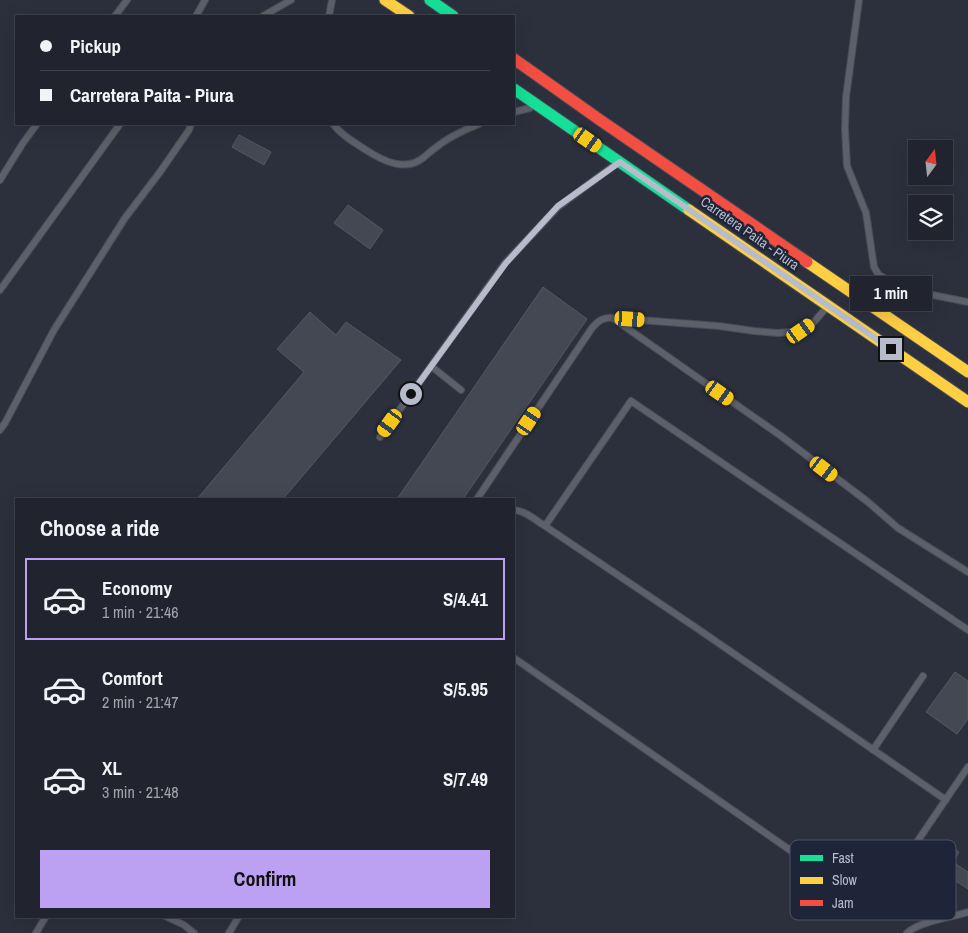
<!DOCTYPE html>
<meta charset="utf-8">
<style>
body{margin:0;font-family:"Archivo Narrow",sans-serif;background:#2d303a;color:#f1f3f6;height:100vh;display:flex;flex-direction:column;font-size:19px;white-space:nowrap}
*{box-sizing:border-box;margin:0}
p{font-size:16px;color:#a2a4aa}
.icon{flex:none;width:28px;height:28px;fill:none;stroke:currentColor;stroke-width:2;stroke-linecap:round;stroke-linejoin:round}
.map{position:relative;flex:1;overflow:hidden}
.side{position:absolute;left:15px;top:498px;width:500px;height:420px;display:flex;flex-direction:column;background:#21242e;border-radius:0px;box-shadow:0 5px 20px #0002,0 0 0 1px #3e414a}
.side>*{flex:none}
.banner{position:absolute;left:15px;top:15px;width:500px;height:110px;border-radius:0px;box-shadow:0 5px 20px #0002,0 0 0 1px #3e414a;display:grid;align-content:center;height:110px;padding:0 25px;background:#21242e}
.needle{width:32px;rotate:15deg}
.buttons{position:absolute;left:908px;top:140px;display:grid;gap:10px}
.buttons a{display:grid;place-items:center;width:45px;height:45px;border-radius:0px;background:#21242e;box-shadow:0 5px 20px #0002,0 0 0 1px #3e414a;font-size:25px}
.end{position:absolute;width:22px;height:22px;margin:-11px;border:6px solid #b7bccc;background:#111;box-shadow:0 0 0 2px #111}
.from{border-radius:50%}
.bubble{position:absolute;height:35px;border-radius:0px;background:#21242e;box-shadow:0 5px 20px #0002,0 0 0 1px #3e414a;font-size:16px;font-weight:700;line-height:35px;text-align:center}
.car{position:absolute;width:15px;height:30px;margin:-15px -8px;border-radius:6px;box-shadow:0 0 4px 1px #0007;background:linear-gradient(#f5c518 24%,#345 0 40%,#f5c518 0 76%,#345 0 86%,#f5c518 0)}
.banner b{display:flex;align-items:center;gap:18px;height:48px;font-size:19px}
.banner b+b{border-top:1px solid #3e414a}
.banner i{width:12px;height:12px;background:#f1f3f6}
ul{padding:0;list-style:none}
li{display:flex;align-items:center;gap:15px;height:82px;margin:0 10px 8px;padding:0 15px;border:2px solid transparent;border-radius:0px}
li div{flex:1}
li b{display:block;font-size:19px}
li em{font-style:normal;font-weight:700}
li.selected{border-color:#bca0f2}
li>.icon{width:45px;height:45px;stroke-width:1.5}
h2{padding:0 25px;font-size:22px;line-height:60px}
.button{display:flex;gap:10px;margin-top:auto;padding:10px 25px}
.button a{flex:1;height:58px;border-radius:0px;background:#bca0f2;color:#111;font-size:20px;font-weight:700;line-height:58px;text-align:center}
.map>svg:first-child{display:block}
.building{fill:#444852;stroke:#545864}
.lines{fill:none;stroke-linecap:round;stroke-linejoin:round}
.lane-casing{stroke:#494c55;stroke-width:8}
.fast-casing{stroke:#494c58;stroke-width:13}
.slow-casing{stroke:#494c58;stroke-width:13}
.jam-casing{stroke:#494c58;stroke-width:13}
.lane{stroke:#5d606a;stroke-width:6}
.fast{stroke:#16e098;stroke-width:11}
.slow{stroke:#ffcf43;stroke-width:11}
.jam{stroke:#f24e42;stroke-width:11}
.route{stroke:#b7bccc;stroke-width:6}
.labels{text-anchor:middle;stroke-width:5;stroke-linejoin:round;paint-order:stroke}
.street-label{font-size:14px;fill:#b7bccc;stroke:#1f2538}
.key{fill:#1f2538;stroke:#4d5264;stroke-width:1}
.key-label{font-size:14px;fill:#b7bccc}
</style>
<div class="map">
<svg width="968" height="933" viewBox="0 0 968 933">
<rect width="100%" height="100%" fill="#2c303d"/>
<!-- building -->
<path class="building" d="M239 135 271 152 264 165 232 147Z
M348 205 383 230 370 249 334 223Z
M543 287 587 319 463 499H397Z
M310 312 336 335 346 322 401 360 283 499H197L304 372 277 349Z
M955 672 968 681V719L957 734 926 712Z
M947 844 959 852 953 862 968 872V889L933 866Z"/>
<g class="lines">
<defs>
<path id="lane" d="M859 0 846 97 845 129 847 166 866 213 874 267 878 274 887 280 908 290 968 302
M115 16 127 0
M196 16 205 0
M263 16 291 0
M329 16 332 0
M514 112 530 108
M333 124C341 135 354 142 366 150 383 161 405 172 423 158 428 154 433 149 438 146 450 136 465 130 479 124
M0 180 23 143 37 124
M0 290 120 124
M614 319 781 436 868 502 898 528 968 572
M431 366 461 390
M0 430 5 423 54 330 125 218 160 172 189 130 191 124
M380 437 505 263 558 207 616 164
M477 499 592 328C598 321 603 317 613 318L719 326 754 331 778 333 801 331 814 322 826 308
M514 510C526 511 535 520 545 526L698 629 946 800
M545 526 631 401 968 630
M514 658 833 880 874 905 968 767
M873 750 923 676
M165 916 184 925 194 933
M36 933 46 916
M229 933 239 916
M907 933C918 922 952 917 968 912"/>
<path id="fast" d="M430 0 453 16
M514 89 689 210"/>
<path id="slow" d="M385 0 409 16
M689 210 968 402
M807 262 968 372"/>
<path id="jam" d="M514 59 600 120 807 262"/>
</defs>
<!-- lane casing -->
<use href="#lane" class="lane-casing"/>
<!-- fast casing -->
<use href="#fast" class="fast-casing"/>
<!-- slow casing -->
<use href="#slow" class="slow-casing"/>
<!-- jam casing -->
<use href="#jam" class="jam-casing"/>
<!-- lane -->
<use href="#lane" class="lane"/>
<!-- fast -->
<use href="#fast" class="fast"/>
<!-- slow -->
<use href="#slow" class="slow"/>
<!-- jam -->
<use href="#jam" class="jam"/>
</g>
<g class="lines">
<!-- route -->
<path class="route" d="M411 394 506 263 558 206 620 162 891 349"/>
</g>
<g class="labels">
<!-- street labels -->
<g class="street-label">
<text transform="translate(750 233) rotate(35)" y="5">Carretera Paita - Piura</text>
</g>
</g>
<!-- legend -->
<rect x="790" y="840" width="166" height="80" rx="8" class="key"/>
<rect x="800" y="855" width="23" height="6" fill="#16e098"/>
<rect x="800" y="877" width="23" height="7" fill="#ffcf43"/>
<rect x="800" y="900" width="23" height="6" fill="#f24e42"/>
<g class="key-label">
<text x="832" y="863">Fast</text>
<text x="832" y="885">Slow</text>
<text x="832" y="908">Jam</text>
</g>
</svg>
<div class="buttons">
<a><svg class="needle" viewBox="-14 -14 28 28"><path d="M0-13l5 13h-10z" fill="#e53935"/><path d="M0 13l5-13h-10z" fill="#a2a4aa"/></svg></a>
<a><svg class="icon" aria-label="layers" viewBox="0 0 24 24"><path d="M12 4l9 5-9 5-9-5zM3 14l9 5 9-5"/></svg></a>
</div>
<i class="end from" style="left:411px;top:394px"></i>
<i class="end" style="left:891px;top:349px"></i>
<div class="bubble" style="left:850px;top:276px;width:82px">1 min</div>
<i class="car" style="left:588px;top:140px;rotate:125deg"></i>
<i class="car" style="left:630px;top:319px;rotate:94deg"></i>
<i class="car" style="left:801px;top:331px;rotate:55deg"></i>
<i class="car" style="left:720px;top:393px;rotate:125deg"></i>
<i class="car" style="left:529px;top:421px;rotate:34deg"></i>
<i class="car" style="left:390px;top:423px;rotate:216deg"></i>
<i class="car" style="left:824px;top:469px;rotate:127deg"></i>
<div class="banner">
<b><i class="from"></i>Pickup</b>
<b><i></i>Carretera Paita - Piura</b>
</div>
<section class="side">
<h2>Choose a ride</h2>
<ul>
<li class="selected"><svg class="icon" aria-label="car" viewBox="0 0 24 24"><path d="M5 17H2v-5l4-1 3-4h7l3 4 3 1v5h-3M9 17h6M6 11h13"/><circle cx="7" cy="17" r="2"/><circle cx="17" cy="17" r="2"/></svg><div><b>Economy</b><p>1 min · 21:46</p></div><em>S/4.41</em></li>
<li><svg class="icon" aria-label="car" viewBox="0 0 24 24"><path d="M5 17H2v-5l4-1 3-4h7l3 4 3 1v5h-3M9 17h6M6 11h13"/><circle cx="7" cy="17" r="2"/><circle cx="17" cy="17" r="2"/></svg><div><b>Comfort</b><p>2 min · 21:47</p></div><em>S/5.95</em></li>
<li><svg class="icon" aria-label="car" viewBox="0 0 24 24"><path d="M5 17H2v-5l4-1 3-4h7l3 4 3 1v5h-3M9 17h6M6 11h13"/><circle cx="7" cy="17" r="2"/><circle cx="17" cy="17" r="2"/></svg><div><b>XL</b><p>3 min · 21:48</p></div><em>S/7.49</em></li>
</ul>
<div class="button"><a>Confirm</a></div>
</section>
</div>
